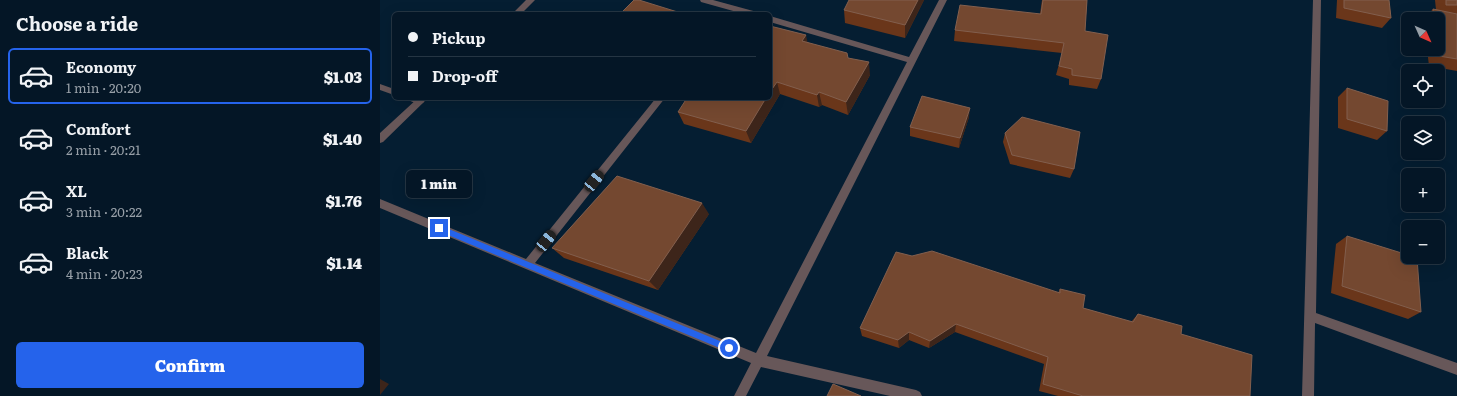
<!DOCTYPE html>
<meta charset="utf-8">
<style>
body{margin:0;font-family:Literata,serif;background:#122332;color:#f1f3f6;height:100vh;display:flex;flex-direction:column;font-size:15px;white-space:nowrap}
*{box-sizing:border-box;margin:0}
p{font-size:13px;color:#979fa7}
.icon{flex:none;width:22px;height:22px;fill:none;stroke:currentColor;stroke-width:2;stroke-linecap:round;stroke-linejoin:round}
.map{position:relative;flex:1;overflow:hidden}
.drawer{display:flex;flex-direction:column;background:#041626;width:380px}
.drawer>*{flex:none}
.banner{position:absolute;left:12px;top:12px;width:380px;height:88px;border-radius:6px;box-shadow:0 4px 16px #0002,0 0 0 1px #253543;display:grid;align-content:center;height:88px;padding:0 16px;background:#041626}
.needle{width:26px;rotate:135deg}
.tools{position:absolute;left:1021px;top:12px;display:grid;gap:8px}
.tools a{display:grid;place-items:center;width:44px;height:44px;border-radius:6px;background:#041626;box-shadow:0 4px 16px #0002,0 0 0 1px #253543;font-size:20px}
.end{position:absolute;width:18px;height:18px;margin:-9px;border:5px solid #2563eb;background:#fff;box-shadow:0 0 0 2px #fff}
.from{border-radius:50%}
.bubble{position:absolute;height:28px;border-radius:6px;background:#041626;box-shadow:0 4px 16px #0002,0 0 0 1px #253543;font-size:13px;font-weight:800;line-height:28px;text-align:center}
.car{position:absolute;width:12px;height:24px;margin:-12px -6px;border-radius:5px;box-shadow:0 0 3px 1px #0007;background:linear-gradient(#222 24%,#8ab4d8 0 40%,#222 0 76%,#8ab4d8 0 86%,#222 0)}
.banner b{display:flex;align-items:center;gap:14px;height:38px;font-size:15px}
.banner b+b{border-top:1px solid #253543}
.banner i{width:10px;height:10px;background:#f1f3f6}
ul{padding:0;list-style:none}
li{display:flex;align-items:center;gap:12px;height:56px;margin:0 8px 6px;padding:0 8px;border:2px solid transparent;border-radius:6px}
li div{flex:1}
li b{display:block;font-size:15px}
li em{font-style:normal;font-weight:800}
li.active{border-color:#2563eb}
li>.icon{width:36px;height:36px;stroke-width:1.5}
h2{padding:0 16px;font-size:18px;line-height:48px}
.cta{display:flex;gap:8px;margin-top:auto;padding:8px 16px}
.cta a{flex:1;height:46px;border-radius:6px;background:#2563eb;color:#fff;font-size:16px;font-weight:800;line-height:46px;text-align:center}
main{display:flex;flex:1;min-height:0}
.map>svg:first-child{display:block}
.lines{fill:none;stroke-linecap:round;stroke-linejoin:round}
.minor{fill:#675759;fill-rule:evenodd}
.tertiary{fill:#675759;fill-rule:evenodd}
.wall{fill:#6a361a}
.shaded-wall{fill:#3d251a}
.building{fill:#744830;stroke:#825f4e}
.route{fill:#2563eb}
</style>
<main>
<section class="drawer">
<h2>Choose a ride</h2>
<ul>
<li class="active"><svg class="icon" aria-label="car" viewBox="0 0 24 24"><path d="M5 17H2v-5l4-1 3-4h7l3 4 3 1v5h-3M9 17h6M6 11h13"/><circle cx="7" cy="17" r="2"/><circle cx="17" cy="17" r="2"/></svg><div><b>Economy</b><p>1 min · 20:20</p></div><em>$1.03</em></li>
<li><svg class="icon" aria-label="car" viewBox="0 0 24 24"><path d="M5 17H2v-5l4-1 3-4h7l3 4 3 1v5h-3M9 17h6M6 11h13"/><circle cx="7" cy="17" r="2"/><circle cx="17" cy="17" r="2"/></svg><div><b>Comfort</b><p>2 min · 20:21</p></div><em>$1.40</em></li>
<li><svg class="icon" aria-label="car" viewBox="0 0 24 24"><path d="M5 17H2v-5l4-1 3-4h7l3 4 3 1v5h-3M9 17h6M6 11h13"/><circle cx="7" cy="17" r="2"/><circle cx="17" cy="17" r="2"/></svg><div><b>XL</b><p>3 min · 20:22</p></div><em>$1.76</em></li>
<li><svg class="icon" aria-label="car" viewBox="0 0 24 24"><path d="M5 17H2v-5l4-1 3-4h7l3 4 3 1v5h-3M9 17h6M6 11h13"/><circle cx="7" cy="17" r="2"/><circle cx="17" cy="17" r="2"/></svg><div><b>Black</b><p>4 min · 20:23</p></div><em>$1.14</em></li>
</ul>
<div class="cta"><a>Confirm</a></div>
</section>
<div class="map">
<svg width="1077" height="396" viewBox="0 0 1077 396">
<rect width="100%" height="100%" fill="#051e32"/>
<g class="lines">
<!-- minor -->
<path class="minor" d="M320 0H333L377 12 378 14H364L321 2Z
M559 0H567L387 356 536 390 540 392 542 396H510L381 367 366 396H354L371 363 0 208V199L146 259 276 98H285L155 263 376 353 527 62 390 22V16L529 57Z
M933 0H941L936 313 1077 363V375L935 323 934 396H922Z
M0 84 14 89V95L0 90Z
M27 98H40L44 102 40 105 28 100Z"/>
<!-- tertiary -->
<path class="tertiary" d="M146 0H155L141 14H132Z
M38 98H48L3 142 0 143V133Z"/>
</g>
<!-- wall -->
<path class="wall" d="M544 0 525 38 465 23 464 10Z
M662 0H707L705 31 721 79 717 89 689 85V79L676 75 682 53 574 41 575 30 660 14Z
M957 0H1009L1011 18 1002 28 956 18Z
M1055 0H1077V71L1049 66 1047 49H1058V19H1044L1053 9 1056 10Z
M390 26 427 42 468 58 490 75 468 115 442 105 439 107 400 94 371 143 304 124 298 112Z
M967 88 1007 131 997 140 958 128V97Z
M589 117 579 148 530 136V127Z
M625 133 694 169 690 178 630 164 623 142Z
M329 214 278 290 184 258 172 248Z
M967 236 1041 312 1028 319 951 293 956 244Z
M680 289 703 308 751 322 758 314 801 334 870 396H678L659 391 664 364 575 332 549 348 529 340 519 348 482 336 480 328 678 293Z"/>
<!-- shaded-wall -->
<path class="shaded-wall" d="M538 0H544L525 38V25Z
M426 35 429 49 422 41Z
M489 62 490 75 468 115 466 102Z
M397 82 400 94 371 143 366 131 386 98H390V92Z
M439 92 442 105 439 107 437 95Z
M590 108 589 117 579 148 580 138Z
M322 203 329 214 278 290 269 281Z
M576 324 575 332 549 348 550 341Z
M529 332V340L519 348 518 340Z
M0 379 9 384 0 395Z"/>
<!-- building -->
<path class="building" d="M254 0H259L304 14H240Z
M469 0H538L525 25 464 10Z
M663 0H707L705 31 728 35 721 79 692 75V69L679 66 684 43 575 30 580 5 661 14Z
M964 0H1009L1011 18 964 8Z
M1066 0H1077V5H1066Z
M1053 9 1077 14V59L1059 56 1058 49V19H1054Z
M390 26 426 35 422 41 467 53 468 58 489 62 466 102 439 92 437 95 397 82 390 92Z
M967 88 1008 101 1007 131 967 119Z
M542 96 590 108 580 138 530 127Z
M307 98H386L366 131 298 112Z
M642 117 700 132 694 169 632 155 625 133Z
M237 176 322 203 269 281 172 248Z
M967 236 1028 255V257H1034L1037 258 1041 312 962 286Z
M552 251 680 293V289L705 295 703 308 753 322 758 314 802 326 801 334 872 355 870 396H703L663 384 668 357 576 324 550 341 529 332 518 340 480 328 516 252 532 256Z
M453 384 481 396H447Z"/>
<!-- route -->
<path class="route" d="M59 225 352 346V351H347L56 230V226Z"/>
</svg>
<div class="tools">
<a><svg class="needle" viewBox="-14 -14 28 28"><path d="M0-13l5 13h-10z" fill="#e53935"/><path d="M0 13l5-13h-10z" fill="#979fa7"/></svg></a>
<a><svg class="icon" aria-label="locate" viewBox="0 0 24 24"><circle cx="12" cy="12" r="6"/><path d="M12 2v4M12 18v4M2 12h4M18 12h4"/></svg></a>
<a><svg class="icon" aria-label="layers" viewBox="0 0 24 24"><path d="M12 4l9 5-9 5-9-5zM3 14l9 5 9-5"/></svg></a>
<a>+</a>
<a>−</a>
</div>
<i class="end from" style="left:349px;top:348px"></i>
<i class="end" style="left:59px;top:228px"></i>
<div class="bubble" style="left:26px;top:170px;width:66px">1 min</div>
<i class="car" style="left:214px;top:181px;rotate:39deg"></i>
<i class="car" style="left:166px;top:241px;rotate:39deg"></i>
<div class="banner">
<b><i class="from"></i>Pickup</b>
<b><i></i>Drop-off</b>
</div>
</div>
</main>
